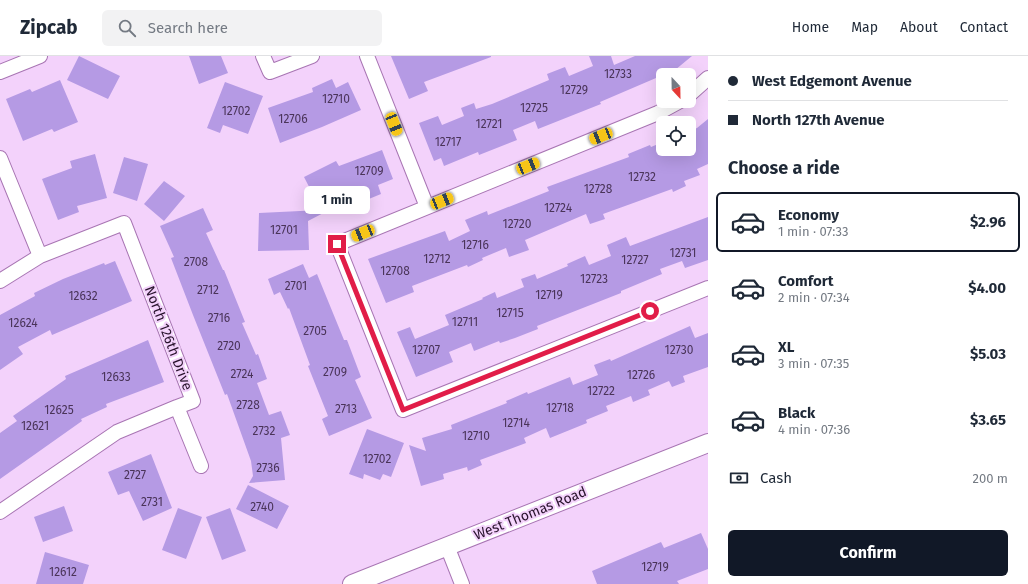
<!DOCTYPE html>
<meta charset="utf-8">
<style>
body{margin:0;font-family:"Fira Sans",sans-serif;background:#f2f2f3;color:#1f2937;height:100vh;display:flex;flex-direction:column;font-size:15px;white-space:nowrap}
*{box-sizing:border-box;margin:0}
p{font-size:13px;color:#747a83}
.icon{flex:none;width:22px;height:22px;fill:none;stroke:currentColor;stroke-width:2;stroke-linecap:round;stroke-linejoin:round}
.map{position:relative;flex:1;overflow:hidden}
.side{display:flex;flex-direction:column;background:#fff;width:320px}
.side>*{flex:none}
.guide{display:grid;align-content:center;height:88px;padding:0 20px;background:#fff}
.needle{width:26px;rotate:158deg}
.buttons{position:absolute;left:656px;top:12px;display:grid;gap:8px}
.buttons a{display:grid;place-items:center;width:40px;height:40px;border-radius:6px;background:#fff;box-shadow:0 4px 16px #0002;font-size:20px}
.end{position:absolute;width:18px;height:18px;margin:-9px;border:5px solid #e11d48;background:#fff;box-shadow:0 0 0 2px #fff}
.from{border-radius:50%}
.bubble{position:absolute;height:28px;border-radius:6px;background:#fff;box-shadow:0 4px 16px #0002;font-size:13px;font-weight:700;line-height:28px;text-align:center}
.car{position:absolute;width:12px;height:24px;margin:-12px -6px;border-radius:5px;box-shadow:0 0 3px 1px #0007;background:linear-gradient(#f5c518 24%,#345 0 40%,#f5c518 0 76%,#345 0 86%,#f5c518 0)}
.guide b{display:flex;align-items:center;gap:14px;height:38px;font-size:15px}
.guide b+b{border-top:1px solid #e0e1e3}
.guide i{width:10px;height:10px;background:#1f2937}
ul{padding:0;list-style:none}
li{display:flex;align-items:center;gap:12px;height:60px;margin:0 8px 6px;padding:0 12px;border:2px solid transparent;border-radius:6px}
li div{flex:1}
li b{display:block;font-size:15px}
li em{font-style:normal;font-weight:700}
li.active{border-color:#111827}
li>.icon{width:36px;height:36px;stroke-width:1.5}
h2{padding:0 20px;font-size:18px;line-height:48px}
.pay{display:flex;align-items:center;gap:10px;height:44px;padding:0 20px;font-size:15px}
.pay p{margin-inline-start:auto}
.primary-button{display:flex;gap:8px;margin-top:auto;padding:8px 20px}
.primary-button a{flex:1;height:46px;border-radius:6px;background:#111827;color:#fff;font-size:16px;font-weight:700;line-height:46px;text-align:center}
header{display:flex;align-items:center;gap:24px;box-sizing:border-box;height:56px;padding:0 20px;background:#fff;border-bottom:1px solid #e0e1e3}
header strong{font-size:19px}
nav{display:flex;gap:22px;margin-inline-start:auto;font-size:14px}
.search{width:280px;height:36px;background:#f2f2f3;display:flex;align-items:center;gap:10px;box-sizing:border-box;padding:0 14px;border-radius:6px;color:#747a83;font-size:15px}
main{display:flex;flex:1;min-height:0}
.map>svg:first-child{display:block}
.building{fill:#b59ae4}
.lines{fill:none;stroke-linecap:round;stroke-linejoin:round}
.minor-casing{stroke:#a875b3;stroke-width:16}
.tertiary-casing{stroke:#a875b3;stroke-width:20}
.minor{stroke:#fff;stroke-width:14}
.tertiary{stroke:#fff;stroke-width:18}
.route{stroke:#e11d48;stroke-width:5}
.labels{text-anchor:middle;stroke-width:4;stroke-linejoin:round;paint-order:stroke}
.number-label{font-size:12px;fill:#4a3459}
.street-label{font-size:14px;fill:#27122b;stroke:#f3d2fb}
</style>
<header>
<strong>Zipcab</strong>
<div class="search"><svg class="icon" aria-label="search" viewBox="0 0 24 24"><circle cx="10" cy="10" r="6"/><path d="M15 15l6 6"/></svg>Search here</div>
<nav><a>Home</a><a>Map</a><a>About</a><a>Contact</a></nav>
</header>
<main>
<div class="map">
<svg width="708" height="528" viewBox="0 0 708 528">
<rect width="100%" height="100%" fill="#f3d2fb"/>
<!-- building -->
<path class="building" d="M79 0 120 20 108 43 67 24Z
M189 0H221L228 17 199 28Z
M391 0H491V1L424 26 428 35 409 43Z
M589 0H611L614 9 635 0H692L675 14 679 19H663L600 46 601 48 538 73 535 65 513 74 517 84 479 99 478 96 444 110 441 102 434 105 419 67 438 60 442 69 464 60 461 52 474 47 476 53 492 48 549 24 547 18 565 11 569 20 593 10Z
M332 23 336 32 348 26 361 54 322 71 280 87 268 52 313 36 312 32Z
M60 24 78 66 54 76 52 73 23 85 6 43 30 33 32 36Z
M225 26 263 40 248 78 223 69 220 77 207 72Z
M708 63V108L697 113 700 119 684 125 686 130 673 136 672 133 603 158 605 163 590 168 586 158 525 184 529 194 509 201 506 192 482 202 483 204 468 211 467 209 412 230 414 236 386 247 368 203 445 175 449 185 470 175 465 164 487 155 488 159 549 135 547 131 629 101 628 98 650 89 651 91 663 86V93H689V75L697 72Z
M382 94 393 123 378 129 381 138 359 147 356 140 308 165 309 194 258 195 259 157 321 154 304 121 336 105 339 110Z
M95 98 107 142 77 150 79 156 58 164 42 123 72 112 70 105Z
M124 101 148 108 137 145 113 137Z
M164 125 185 140 164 165 144 148Z
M203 152 213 174 206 177 223 214H224L245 266 242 267 256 299 258 298 267 323 257 327 269 359 281 355 290 379 281 382 285 424 249 427 253 420 251 405 227 338 225 339 193 259 171 202 174 201 160 170Z
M708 161V204L685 212 682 205 660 213 662 218 621 235V237L537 270 538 273 515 282 500 287 499 285 474 295 471 287 449 296 453 306 416 321 397 276 410 271 415 283 449 269 445 259 483 243 482 242 495 236 497 242 524 231 521 223 535 218 537 223 568 210 567 208 585 200 589 209 611 200 607 189 626 181 630 190Z
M115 205 132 245 52 279 50 274 18 291 23 298 0 314V259L35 240 34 237 63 223 104 207 105 209Z
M303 208 309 222 317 218 344 284H347L361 321 355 324 372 362 329 380 322 363 328 360 308 310 310 309 289 252 288 253 280 236 274 239 268 223Z
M690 270 695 282 708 277V311L683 320 685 326 672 331 669 325 648 334 650 339 633 346 631 340 606 350 608 355 586 364 587 367 550 382 546 372 524 382 526 387 480 404 482 409 468 415 467 411 443 418 444 423 421 430 409 389 426 395 422 382 452 373 451 369 507 347 506 345 527 336 528 338 570 321 573 329 598 319 594 309 610 303 611 305Z
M148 284 164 326 106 348 107 351 81 363 82 365 0 423V377L17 365 13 360 66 323 65 320Z
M367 373 404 387 391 421 383 418 380 424 364 418 363 423 349 418Z
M151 398 172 452 143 465 129 435 118 439 108 416Z
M248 429 289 450 277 473 236 453Z
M64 450 73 475 43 486 34 461Z
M178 452 202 461 186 503 162 494Z
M230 452 246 495 222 504 206 461Z
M701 477 708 493V513L677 525 679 528H597L592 515 661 486 664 492Z
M45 496 89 509 83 528H36Z"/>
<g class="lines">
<defs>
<path id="minor" d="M263 0 270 16 312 0
M367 0 427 151
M0 16 40 0
M689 39 708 22
M680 45 658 57 337 188 403 354 708 232
M0 102 40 200
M0 225 40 200 124 167 193 345 177 351 201 410
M0 456 117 376 177 351
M447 490 462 528"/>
<path id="tertiary" d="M352 528 708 387"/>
</defs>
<!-- minor casing -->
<use href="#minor" class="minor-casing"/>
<!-- tertiary casing -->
<use href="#tertiary" class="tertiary-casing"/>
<!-- minor -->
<use href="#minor" class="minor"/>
<!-- tertiary -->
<use href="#tertiary" class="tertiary"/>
</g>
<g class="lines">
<!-- route -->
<path class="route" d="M337 188 403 354 650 255"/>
</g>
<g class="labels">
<!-- number labels -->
<g class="number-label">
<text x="618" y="22">12733</text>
<text x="574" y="38">12729</text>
<text x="336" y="47">12710</text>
<text x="534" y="56">12725</text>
<text x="236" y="59">12702</text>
<text x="293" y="67">12706</text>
<text x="489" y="72">12721</text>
<text x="448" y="90">12717</text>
<text x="369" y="119">12709</text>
<text x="642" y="125">12732</text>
<text x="598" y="137">12728</text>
<text x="558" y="156">12724</text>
<text x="517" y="172">12720</text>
<text x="284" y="178">12701</text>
<text x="475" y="193">12716</text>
<text x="683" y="201">12731</text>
<text x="437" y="207">12712</text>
<text x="635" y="208">12727</text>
<text x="196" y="210">2708</text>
<text x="395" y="219">12708</text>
<text x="594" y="227">12723</text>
<text x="296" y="234">2701</text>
<text x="208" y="238">2712</text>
<text x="549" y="243">12719</text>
<text x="83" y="244">12632</text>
<text x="510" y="261">12715</text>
<text x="219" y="266">2716</text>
<text x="465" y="270">12711</text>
<text x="23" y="271">12624</text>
<text x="315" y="279">2705</text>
<text x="229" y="294">2720</text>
<text x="426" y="298">12707</text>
<text x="679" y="298">12730</text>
<text x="335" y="320">2709</text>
<text x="242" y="322">2724</text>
<text x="641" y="323">12726</text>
<text x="116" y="325">12633</text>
<text x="601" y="339">12722</text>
<text x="248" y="353">2728</text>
<text x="560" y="356">12718</text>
<text x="346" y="357">2713</text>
<text x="59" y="358">12625</text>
<text x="516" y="371">12714</text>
<text x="35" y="374">12621</text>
<text x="264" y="379">2732</text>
<text x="476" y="384">12710</text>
<text x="377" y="407">12702</text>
<text x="268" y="416">2736</text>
<text x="135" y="423">2727</text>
<text x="152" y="450">2731</text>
<text x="262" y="455">2740</text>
<text x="655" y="515">12719</text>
<text x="63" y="520">12612</text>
</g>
<!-- street labels -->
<g class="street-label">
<text transform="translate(169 282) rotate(69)" y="5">North 126th Drive</text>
<text transform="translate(530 457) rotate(-22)" y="5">West Thomas Road</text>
</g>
</g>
</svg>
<div class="buttons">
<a><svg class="needle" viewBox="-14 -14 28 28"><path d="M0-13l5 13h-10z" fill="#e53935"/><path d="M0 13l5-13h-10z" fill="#747a83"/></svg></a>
<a><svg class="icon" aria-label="locate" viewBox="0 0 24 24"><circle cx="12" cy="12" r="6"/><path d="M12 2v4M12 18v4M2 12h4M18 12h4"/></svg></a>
</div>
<i class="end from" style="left:650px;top:255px"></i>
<i class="end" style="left:337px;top:188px"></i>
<div class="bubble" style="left:304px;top:130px;width:66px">1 min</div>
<i class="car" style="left:394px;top:68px;rotate:158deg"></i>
<i class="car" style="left:601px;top:80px;rotate:248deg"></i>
<i class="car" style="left:528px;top:110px;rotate:68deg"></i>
<i class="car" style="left:442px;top:145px;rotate:68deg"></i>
<i class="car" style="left:363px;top:177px;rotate:248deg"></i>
</div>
<section class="side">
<div class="guide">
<b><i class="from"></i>West Edgemont Avenue</b>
<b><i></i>North 127th Avenue</b>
</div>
<h2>Choose a ride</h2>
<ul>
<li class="active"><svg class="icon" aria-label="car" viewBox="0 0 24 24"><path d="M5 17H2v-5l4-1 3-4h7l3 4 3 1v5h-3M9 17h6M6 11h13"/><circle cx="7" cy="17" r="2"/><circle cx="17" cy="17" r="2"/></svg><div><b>Economy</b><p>1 min · 07:33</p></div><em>$2.96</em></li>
<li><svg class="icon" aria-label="car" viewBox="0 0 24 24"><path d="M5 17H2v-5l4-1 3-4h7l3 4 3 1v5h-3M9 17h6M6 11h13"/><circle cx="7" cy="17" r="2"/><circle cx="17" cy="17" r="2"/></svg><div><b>Comfort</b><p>2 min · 07:34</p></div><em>$4.00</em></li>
<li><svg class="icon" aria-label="car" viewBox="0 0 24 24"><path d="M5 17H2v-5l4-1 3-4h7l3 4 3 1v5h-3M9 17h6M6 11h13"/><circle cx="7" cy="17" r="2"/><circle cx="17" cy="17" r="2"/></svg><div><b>XL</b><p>3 min · 07:35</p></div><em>$5.03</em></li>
<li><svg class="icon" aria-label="car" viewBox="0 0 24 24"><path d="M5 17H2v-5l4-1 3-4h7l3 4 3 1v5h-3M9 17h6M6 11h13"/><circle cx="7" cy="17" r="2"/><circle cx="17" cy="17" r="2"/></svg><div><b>Black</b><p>4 min · 07:36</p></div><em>$3.65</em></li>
</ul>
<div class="pay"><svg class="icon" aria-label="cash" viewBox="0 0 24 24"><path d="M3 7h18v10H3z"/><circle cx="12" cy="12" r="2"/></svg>Cash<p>200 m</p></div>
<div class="primary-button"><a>Confirm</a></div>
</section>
</main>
